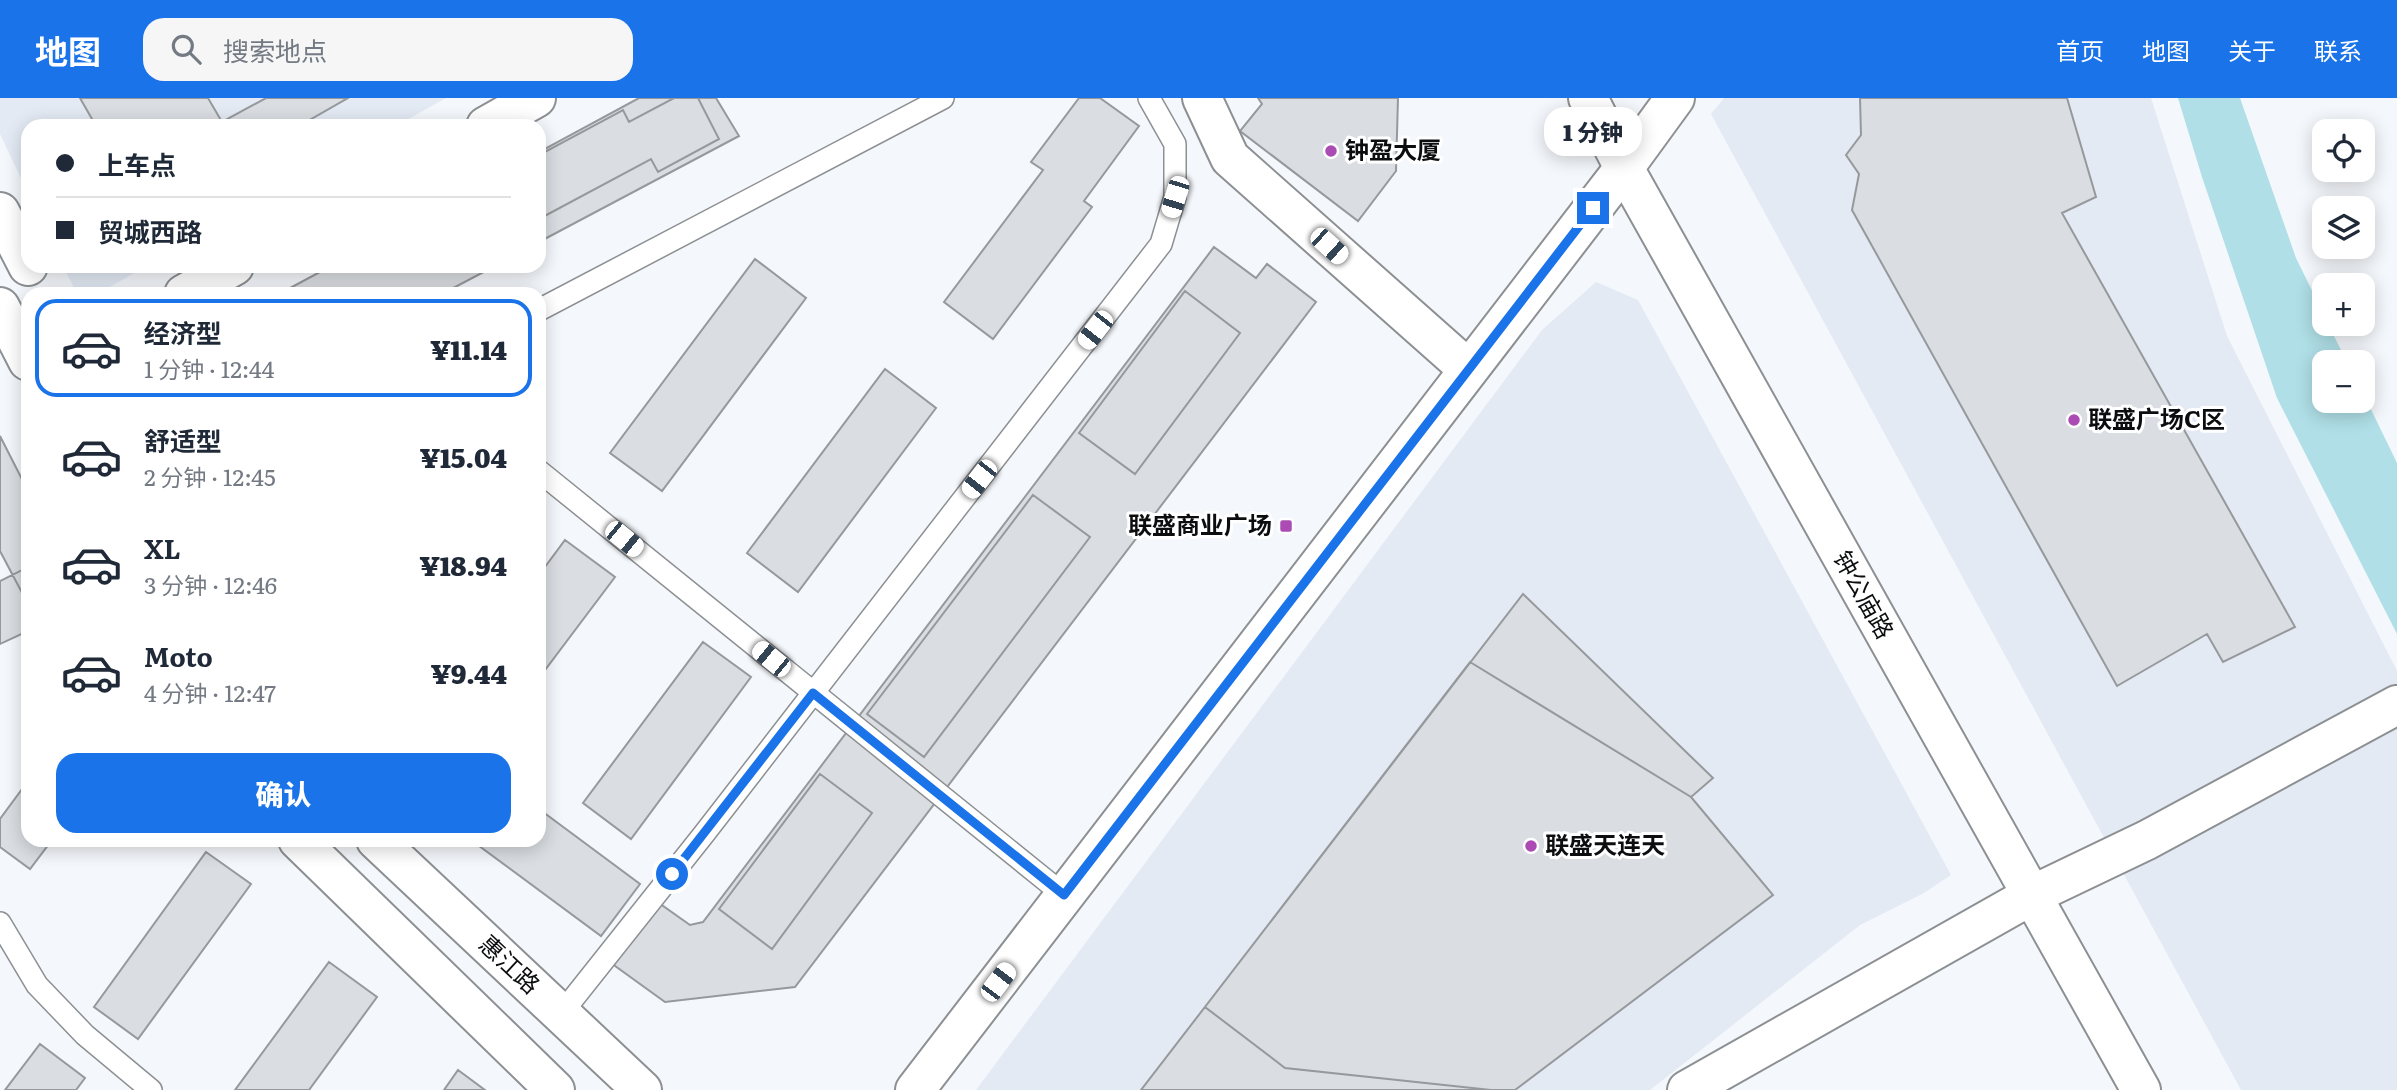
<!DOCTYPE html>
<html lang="zh">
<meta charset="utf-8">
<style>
body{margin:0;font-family:Literata,"Noto Sans SC",serif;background:#f6f6f7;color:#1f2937;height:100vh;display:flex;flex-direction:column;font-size:26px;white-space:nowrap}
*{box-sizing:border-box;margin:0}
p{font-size:23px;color:#747a83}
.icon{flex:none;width:38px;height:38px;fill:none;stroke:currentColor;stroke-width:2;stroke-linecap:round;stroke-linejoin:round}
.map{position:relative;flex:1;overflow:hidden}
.sheet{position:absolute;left:21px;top:189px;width:525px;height:560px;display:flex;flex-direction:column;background:#fff;border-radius:21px;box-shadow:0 4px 18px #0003}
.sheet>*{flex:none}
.hud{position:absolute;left:21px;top:21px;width:525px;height:154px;border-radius:21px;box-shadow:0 4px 18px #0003;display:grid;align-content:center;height:154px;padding:0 35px;background:#fff}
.buttons{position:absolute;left:2312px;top:21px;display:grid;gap:14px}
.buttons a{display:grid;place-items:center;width:63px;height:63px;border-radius:14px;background:#fff;box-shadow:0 4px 18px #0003;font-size:35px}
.end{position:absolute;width:32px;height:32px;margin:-16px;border:9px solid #1a73e8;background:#fff;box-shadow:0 0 0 4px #fff}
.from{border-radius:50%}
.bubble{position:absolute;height:49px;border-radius:21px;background:#fff;box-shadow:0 4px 18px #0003;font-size:23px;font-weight:800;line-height:49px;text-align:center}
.car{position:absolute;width:21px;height:42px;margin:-21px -10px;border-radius:9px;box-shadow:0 0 5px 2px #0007;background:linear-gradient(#fff 24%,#345 0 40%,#fff 0 76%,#345 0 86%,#fff 0)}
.hud b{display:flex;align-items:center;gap:24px;height:66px;font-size:26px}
.hud b+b{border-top:2px solid #e0e1e3}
.hud i{width:18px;height:18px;background:#1f2937}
ul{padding:12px 0 0;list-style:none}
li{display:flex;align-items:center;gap:21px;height:98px;margin:0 14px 10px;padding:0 21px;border:4px solid transparent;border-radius:21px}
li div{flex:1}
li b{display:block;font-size:26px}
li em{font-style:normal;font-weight:800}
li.current{border-color:#1a73e8}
li>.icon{width:63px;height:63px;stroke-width:1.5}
.primary-button{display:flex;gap:14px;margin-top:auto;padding:14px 35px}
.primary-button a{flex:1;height:80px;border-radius:21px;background:#1a73e8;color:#fff;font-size:28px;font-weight:800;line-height:80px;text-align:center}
header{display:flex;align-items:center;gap:42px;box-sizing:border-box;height:98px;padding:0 35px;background:#1a73e8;color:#fff}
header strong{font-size:33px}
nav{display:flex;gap:38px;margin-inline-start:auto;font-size:24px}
.search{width:490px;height:63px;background:#f6f6f7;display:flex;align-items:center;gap:18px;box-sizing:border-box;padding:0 24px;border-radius:21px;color:#747a83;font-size:26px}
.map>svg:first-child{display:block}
.built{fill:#e3eaf4}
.water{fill:#b0dfe7}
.building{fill:#dadde1;stroke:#96999c;stroke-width:2}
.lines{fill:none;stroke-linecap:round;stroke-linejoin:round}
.service-casing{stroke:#8d9093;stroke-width:24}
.minor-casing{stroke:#8d9093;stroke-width:42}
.tertiary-casing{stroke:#8d9093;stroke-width:42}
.secondary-casing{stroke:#8d9093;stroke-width:42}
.service{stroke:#fff;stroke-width:21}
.minor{stroke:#fff;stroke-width:38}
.tertiary{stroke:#fff;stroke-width:38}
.secondary{stroke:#fff;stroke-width:38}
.route{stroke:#1a73e8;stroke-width:9}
.poi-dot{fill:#ab4cb5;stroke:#fff;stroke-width:2.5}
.labels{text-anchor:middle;stroke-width:6;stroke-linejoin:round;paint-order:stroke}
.poi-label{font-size:24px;font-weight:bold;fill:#0c0d0e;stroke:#fff;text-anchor:start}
.street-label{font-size:24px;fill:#0c0d0e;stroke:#fff}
</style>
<header>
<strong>地图</strong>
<div class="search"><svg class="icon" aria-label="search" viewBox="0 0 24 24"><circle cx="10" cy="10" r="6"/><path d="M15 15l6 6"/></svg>搜索地点</div>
<nav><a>首页</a><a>地图</a><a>关于</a><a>联系</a></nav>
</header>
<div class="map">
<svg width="2397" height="992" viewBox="0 0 2397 992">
<rect width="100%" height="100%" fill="#f4f7fb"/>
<!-- built -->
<path class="built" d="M0 0H446L396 28H28V95L0 36Z
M1724 0H2151L2227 238 2397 573V992H2241L1711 16Z
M63 168H147L97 196H77Z
M1596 184 1638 202 1951 777 1924 795 1860 827 1650 992H976L1542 232Z"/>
<!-- water -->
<path class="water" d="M2178 0H2240L2296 160 2324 217V226H2328L2347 264H2324V303H2362L2363 295 2397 365V536L2277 300 2202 79Z"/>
<!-- building -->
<path class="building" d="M80 0H208L222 24 266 0H348L299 28H96Z
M639 0H716L739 38 539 144V54Z
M674 0H698L719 41 658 74 651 61 539 121V57L623 12 629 24Z
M1079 0H1100L1139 28 1084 103 1092 109 993 241 944 204 1043 72 1031 64Z
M1258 0H1398L1396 73 1358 123 1240 33 1262 6Z
M1860 0H2067L2096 99 2062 115 2295 529 2223 564 2207 536 2117 588 1852 112 1859 76 1846 57 1861 37Z
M1214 149 1256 180 1267 166 1316 204 795 889 665 904 611 865 656 803 690 827 703 824Z
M755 161 806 200 662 393 610 355Z
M331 168H495L442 196H279Z
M1185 193 1240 235 1135 376 1079 335Z
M885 271 936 310 798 494 747 455Z
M0 338 28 393V506L0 453Z
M1033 397 1090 439 924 659 867 616Z
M565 442 615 479 539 580V477Z
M28 469V533L0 546V483Z
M1523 496 1713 680 1691 699 1773 797 1515 992H1141Z
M703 544 751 579 631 741 583 705Z
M1470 564 1691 699 1773 797 1515 992H1491L1285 970 1205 909Z
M820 676 872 715 772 851 719 811Z
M28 683V742H52L30 771 0 749V721Z
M539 711 640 786 601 838 471 742H539Z
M206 754 251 786 138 941 94 909Z
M329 864 377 899 309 992H235Z
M40 946 85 980 76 992H5Z
M458 972 485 992H444Z"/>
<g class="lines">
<defs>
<path id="service" d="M539 212 943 0
M539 373 1064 797
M0 825 37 887 85 937 151 992
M561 916 704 736 1161 146 1175 99V46L1149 0"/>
<path id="minor" d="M1202 0 1230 60 1468 271
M486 28 536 0
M0 114 28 168
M184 196 234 168
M0 209 28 263
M298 742 555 992
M376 742 642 992"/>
<path id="tertiary" d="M1588 0 1624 70 2141 992
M1687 992 2032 797 2147 742 2397 607"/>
<path id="secondary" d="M915 992 1624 70 1675 0"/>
</defs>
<!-- service casing -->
<use href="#service" class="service-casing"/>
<!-- minor casing -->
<use href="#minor" class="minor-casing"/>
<!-- tertiary casing -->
<use href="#tertiary" class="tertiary-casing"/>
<!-- secondary casing -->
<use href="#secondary" class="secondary-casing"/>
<!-- service -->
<use href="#service" class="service"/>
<!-- minor -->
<use href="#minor" class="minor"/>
<!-- tertiary -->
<use href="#tertiary" class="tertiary"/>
<!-- secondary -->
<use href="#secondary" class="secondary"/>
</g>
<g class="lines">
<!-- route -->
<path class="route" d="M672 776 813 595 1064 797 1593 110"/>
</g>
<!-- markers -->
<g class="poi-dot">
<circle cx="1331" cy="53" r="7"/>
<circle cx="2074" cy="322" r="7"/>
<rect x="1279" y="421" width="14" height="14" rx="3.5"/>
<circle cx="1531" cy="748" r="7"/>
</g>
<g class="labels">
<!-- poi labels -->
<g class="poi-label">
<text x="1345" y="61">钟盈大厦</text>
<text x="2088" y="330">联盛广场C区</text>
<text x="1272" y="436" text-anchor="end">联盛商业广场</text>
<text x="1545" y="756">联盛天连天</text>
</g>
<!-- street labels -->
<g class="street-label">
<text transform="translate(1863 497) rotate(61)" y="8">钟公庙路</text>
<text transform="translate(509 867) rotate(43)" y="8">惠江路</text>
</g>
</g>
</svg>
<div class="buttons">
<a><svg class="icon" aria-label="locate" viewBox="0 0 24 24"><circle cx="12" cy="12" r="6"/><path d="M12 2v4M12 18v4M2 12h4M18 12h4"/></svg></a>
<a><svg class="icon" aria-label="layers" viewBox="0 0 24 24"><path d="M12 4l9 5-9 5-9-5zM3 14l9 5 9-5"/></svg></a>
<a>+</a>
<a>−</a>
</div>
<i class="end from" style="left:672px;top:776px"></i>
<i class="end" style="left:1593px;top:110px"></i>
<div class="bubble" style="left:1544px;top:9px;width:98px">1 分钟</div>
<i class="car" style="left:1175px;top:99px;rotate:197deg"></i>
<i class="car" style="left:1329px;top:148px;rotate:132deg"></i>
<i class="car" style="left:1095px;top:232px;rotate:218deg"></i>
<i class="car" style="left:979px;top:381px;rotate:218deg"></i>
<i class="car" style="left:624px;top:441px;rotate:129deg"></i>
<i class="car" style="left:771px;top:561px;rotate:309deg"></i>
<i class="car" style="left:998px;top:884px;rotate:37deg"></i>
<div class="hud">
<b><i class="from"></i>上车点</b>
<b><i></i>贸城西路</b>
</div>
<section class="sheet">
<ul>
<li class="current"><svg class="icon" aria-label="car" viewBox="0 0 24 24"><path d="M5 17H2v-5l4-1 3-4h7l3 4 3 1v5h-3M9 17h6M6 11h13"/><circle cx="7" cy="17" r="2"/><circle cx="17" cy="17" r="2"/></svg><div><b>经济型</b><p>1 分钟 · 12:44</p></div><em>¥11.14</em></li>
<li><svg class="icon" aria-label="car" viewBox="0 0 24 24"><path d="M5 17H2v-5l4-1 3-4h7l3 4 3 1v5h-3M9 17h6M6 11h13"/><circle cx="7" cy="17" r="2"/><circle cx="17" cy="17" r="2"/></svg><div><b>舒适型</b><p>2 分钟 · 12:45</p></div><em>¥15.04</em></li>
<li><svg class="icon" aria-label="car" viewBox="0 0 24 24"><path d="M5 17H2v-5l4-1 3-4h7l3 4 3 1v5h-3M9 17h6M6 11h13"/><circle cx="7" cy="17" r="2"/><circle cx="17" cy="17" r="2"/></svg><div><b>XL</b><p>3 分钟 · 12:46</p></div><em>¥18.94</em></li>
<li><svg class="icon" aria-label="car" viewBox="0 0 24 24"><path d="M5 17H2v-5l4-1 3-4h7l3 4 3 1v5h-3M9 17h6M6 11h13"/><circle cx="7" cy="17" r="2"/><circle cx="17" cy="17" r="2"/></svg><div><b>Moto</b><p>4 分钟 · 12:47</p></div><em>¥9.44</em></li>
</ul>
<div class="primary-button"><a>确认</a></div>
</section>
</div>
